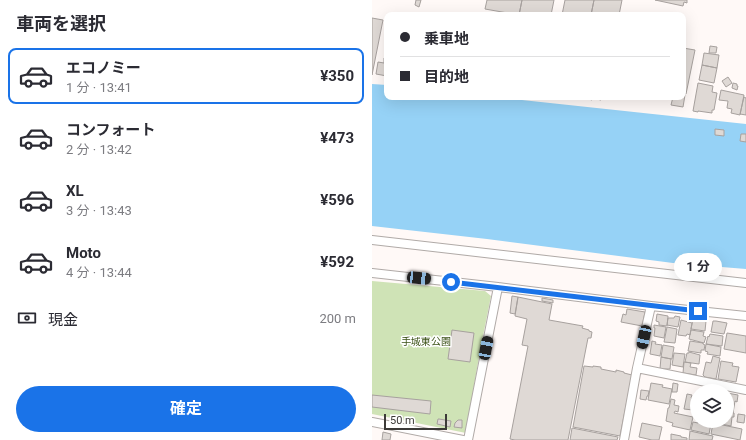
<!DOCTYPE html>
<html lang="ja">
<meta charset="utf-8">
<style>
body{margin:0;font-family:Roboto,"Noto Sans JP",sans-serif;background:#f2f2f3;color:#2b2b33;height:100vh;display:flex;flex-direction:column;font-size:15px;white-space:nowrap}
*{box-sizing:border-box;margin:0}
p{font-size:13px;color:#7c7c81}
.icon{flex:none;width:22px;height:22px;fill:none;stroke:currentColor;stroke-width:2;stroke-linecap:round;stroke-linejoin:round}
.map{position:relative;flex:1;overflow:hidden}
.sheet{display:flex;flex-direction:column;background:#fff;width:372px}
.sheet>*{flex:none}
.top-card{position:absolute;left:12px;top:12px;width:302px;height:88px;border-radius:8px;box-shadow:0 4px 16px #0002;display:grid;align-content:center;height:88px;padding:0 16px;background:#fff}
.controls{position:absolute;left:318px;top:384px;display:grid;gap:8px}
.controls a{display:grid;place-items:center;width:44px;height:44px;border-radius:50%;background:#fff;box-shadow:0 4px 16px #0002;font-size:20px}
.scale{position:absolute;left:12px;bottom:10px;width:63px;box-sizing:border-box;padding-left:4px;border:2px solid #3c3a38;border-top:0;font-size:11px;line-height:14px;white-space:nowrap;color:#3c3a38;-webkit-text-stroke:3px #fff;paint-order:stroke}
.end{position:absolute;width:18px;height:18px;margin:-9px;border:5px solid #1a73e8;background:#fff;box-shadow:0 0 0 2px #fff}
.from{border-radius:50%}
.bubble{position:absolute;height:28px;border-radius:14px;background:#fff;box-shadow:0 4px 16px #0002;font-size:13px;font-weight:700;line-height:28px;text-align:center}
.car{position:absolute;width:12px;height:24px;margin:-12px -6px;border-radius:5px;box-shadow:0 0 3px 1px #0007;background:linear-gradient(#222 24%,#8ab4d8 0 40%,#222 0 76%,#8ab4d8 0 86%,#222 0)}
.top-card b{display:flex;align-items:center;gap:14px;height:38px;font-size:15px}
.top-card b+b{border-top:1px solid #e1e1e2}
.top-card i{width:10px;height:10px;background:#2b2b33}
ul{padding:0;list-style:none}
li{display:flex;align-items:center;gap:12px;height:56px;margin:0 8px 6px;padding:0 8px;border:2px solid transparent;border-radius:8px}
li div{flex:1}
li b{display:block;font-size:15px}
li em{font-style:normal;font-weight:700}
li.current{border-color:#1a73e8}
li>.icon{width:36px;height:36px;stroke-width:1.5}
h2{padding:0 16px;font-size:18px;line-height:48px}
.pay{display:flex;align-items:center;gap:10px;height:44px;padding:0 16px;font-size:15px}
.pay p{margin-inline-start:auto}
.cta{display:flex;gap:8px;margin-top:auto;padding:8px 16px}
.cta a{flex:1;height:46px;border-radius:24px;background:#1a73e8;color:#fff;font-size:16px;font-weight:700;line-height:46px;text-align:center}
main{display:flex;flex:1;min-height:0}
.map>svg:first-child{display:block}
.green{fill:#cfe3b6}
.water{fill:#96d2f6}
.building{fill:#dfd9d5;stroke:#a7a19e}
.lines{fill:none;stroke-linecap:round;stroke-linejoin:round}
.street-casing{stroke:#b0aaa7;stroke-width:10}
.street{stroke:#fff;stroke-width:8}
.route{stroke:#1a73e8;stroke-width:5}
.labels{text-anchor:middle;stroke-width:3;stroke-linejoin:round;paint-order:stroke}
.park-label{font-size:10px;fill:#3a5015;stroke:#fff}
</style>
<main>
<section class="sheet">
<h2>車両を選択</h2>
<ul>
<li class="current"><svg class="icon" aria-label="car" viewBox="0 0 24 24"><path d="M5 17H2v-5l4-1 3-4h7l3 4 3 1v5h-3M9 17h6M6 11h13"/><circle cx="7" cy="17" r="2"/><circle cx="17" cy="17" r="2"/></svg><div><b>エコノミー</b><p>1 分 · 13:41</p></div><em>¥350</em></li>
<li><svg class="icon" aria-label="car" viewBox="0 0 24 24"><path d="M5 17H2v-5l4-1 3-4h7l3 4 3 1v5h-3M9 17h6M6 11h13"/><circle cx="7" cy="17" r="2"/><circle cx="17" cy="17" r="2"/></svg><div><b>コンフォート</b><p>2 分 · 13:42</p></div><em>¥473</em></li>
<li><svg class="icon" aria-label="car" viewBox="0 0 24 24"><path d="M5 17H2v-5l4-1 3-4h7l3 4 3 1v5h-3M9 17h6M6 11h13"/><circle cx="7" cy="17" r="2"/><circle cx="17" cy="17" r="2"/></svg><div><b>XL</b><p>3 分 · 13:43</p></div><em>¥596</em></li>
<li><svg class="icon" aria-label="car" viewBox="0 0 24 24"><path d="M5 17H2v-5l4-1 3-4h7l3 4 3 1v5h-3M9 17h6M6 11h13"/><circle cx="7" cy="17" r="2"/><circle cx="17" cy="17" r="2"/></svg><div><b>Moto</b><p>4 分 · 13:44</p></div><em>¥592</em></li>
</ul>
<div class="pay"><svg class="icon" aria-label="cash" viewBox="0 0 24 24"><path d="M3 7h18v10H3z"/><circle cx="12" cy="12" r="2"/></svg>現金<p>200 m</p></div>
<div class="cta"><a>確定</a></div>
</section>
<div class="map">
<svg width="374" height="440" viewBox="0 0 374 440">
<rect width="100%" height="100%" fill="#fff9f7"/>
<!-- green -->
<path class="green" d="M0 281 113 291 119 296 108 351 94 433 0 414Z"/>
<!-- water -->
<path class="water" d="M0 84 15 85V97H121L374 124V269L301 263 115 239 0 226Z"/>
<!-- building -->
<path class="building" d="M44 0H49L47 7 43 5Z
M115 0H150L147 15 113 9Z
M150 0H182L179 15H147Z
M193 0H222L219 15H190Z
M222 0H250L247 15H219Z
M283 0H315V3L312 2 311 6Z
M0 18 11 20 0 75Z
M338 46 345 47 344 53H337Z
M311 48 323 50 314 94H311Z
M332 53 347 55 345 68 330 65Z
M12 58 15 59V76L4 74 6 62 12 63Z
M330 65 345 68 342 83 327 80Z
M356 77 360 83 354 87 350 81Z
M326 83 341 86 340 92 345 93 342 110H340V113L326 111V112L321 111Z
M361 83 365 84V86H366L365 90 360 88Z
M349 90 372 95 368 115 359 113 360 109 355 108 356 101 347 100Z
M311 95H313L311 107 299 105 301 97H311Z
M210 97H230L229 100 220 98V100Z
M372 97 374 98V115L368 114Z
M343 129 352 130V136L343 135Z
M369 134H374V142L368 141Z
M140 296 146 297 143 314 138 313Z
M146 297 180 304 177 320 211 326 210 328 217 330V331L220 332 219 338H216L196 440H143L138 439 156 346 150 345 155 319 143 316Z
M170 298 181 300V303L170 301Z
M255 309 273 312 270 326 249 322 251 314 254 315Z
M285 314 296 316 295 326 287 325V322L284 321Z
M303 316 308 317 306 327 295 325 296 318H302Z
M321 319 334 321 333 331 319 329Z
M309 320 320 323 318 335 315 334 314 336 306 335Z
M341 321H344L355 323 352 334 339 332Z
M282 325 294 327 292 338 282 336 283 328H282Z
M295 327 305 329 303 343 292 342Z
M80 330 102 333 98 362 76 359Z
M319 330 332 332 331 336 334 337 332 343 317 339Z
M355 333 374 336V353L352 349Z
M338 334 351 336 350 346 334 344 336 336 337 337Z
M280 341 284 342 283 344 290 345 288 356 278 354Z
M318 341 331 343V344L333 345 332 350H329V353L316 351Z
M334 344 349 347 348 356 335 354 336 352 333 351Z
M291 345 302 347 300 359 289 357Z
M317 352 328 355 327 364 313 362 315 353H317Z
M302 353 313 354 311 367 300 365Z
M341 356 348 358 344 379 333 377 331 375 334 362 339 363Z
M289 357 299 359 298 369H288Z
M349 361 361 363 360 366 367 367 364 382 346 379Z
M312 362 319 363 318 367 325 368 324 375 311 373Z
M212 366 221 367V366L229 367V369L244 372V370L252 372V373L260 375 248 436 201 427Z
M279 383 291 385 290 387 300 389 297 404 276 400Z
M301 383 306 384 305 392H300Z
M269 390 277 391 276 396H275L274 400 268 399Z
M355 393 366 395 365 402 363 401 361 413H362V417H360L359 426 344 423V421H355Z
M315 394 320 395 319 398 323 399 321 410 312 409Z
M0 395 59 401 58 414 0 407Z
M299 399 303 400 302 405 307 406 306 412 303 411 302 413 321 417 318 430 300 426 301 423 294 421 296 408H297Z
M366 414 373 415 372 423 365 422Z
M66 419H67L79 421 78 427 65 424Z
M86 420H90V428L82 427 83 423Z
M321 422 326 423V422L339 424 337 434 319 430Z
M270 423 290 427 287 440H280L267 437Z
M341 423 370 429 368 440 339 434Z
M200 428 246 437 245 440H198Z
M318 431 341 436 340 440H317Z
M11 432 19 434 18 440H10Z
M299 434 309 436V437L315 438V440H299Z"/>
<g class="lines">
<defs>
<path id="street" d="M0 240 374 283
M0 273 126 287 279 306 374 316
M265 368 374 390
M0 422 91 440
M96 440 126 287
M252 440 265 368 279 306"/>
</defs>
<!-- street casing -->
<use href="#street" class="street-casing"/>
<!-- street -->
<use href="#street" class="street"/>
</g>
<g class="lines">
<!-- route -->
<path class="route" d="M79 282 326 311"/>
</g>
<g class="labels">
<!-- park labels -->
<g class="park-label">
<text x="54" y="345">手城東公園</text>
</g>
</g>
</svg>
<div class="controls">
<a><svg class="icon" aria-label="layers" viewBox="0 0 24 24"><path d="M12 4l9 5-9 5-9-5zM3 14l9 5 9-5"/></svg></a>
</div>
<div class="scale">50 m</div>
<i class="end from" style="left:79px;top:282px"></i>
<i class="end" style="left:326px;top:311px"></i>
<div class="bubble" style="left:302px;top:253px;width:48px">1 分</div>
<i class="car" style="left:47px;top:278px;rotate:96deg"></i>
<i class="car" style="left:272px;top:337px;rotate:192deg"></i>
<i class="car" style="left:114px;top:348px;rotate:11deg"></i>
<div class="top-card">
<b><i class="from"></i>乗車地</b>
<b><i></i>目的地</b>
</div>
</div>
</main>
